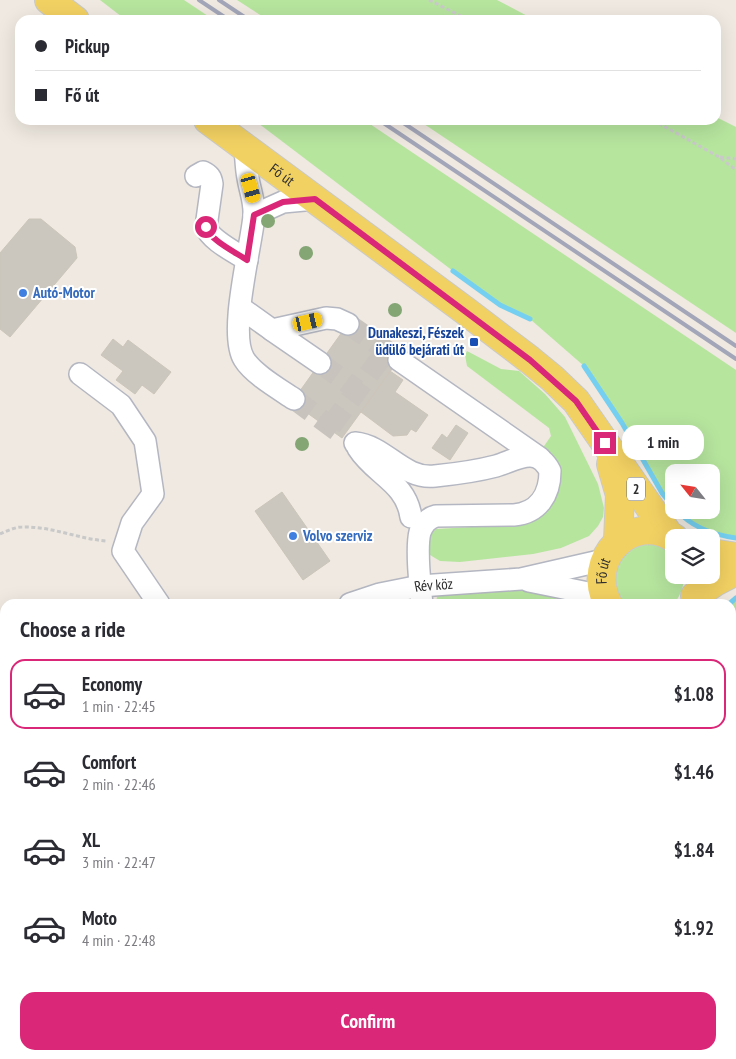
<!DOCTYPE html>
<meta charset="utf-8">
<style>
body{margin:0;font-family:"PT Sans Narrow",sans-serif;background:#f7f7f7;color:#2b2b33;height:100vh;display:flex;flex-direction:column;font-size:19px;white-space:nowrap}
*{box-sizing:border-box;margin:0}
p{font-size:16px;color:#7c7c81}
.icon{flex:none;width:28px;height:28px;fill:none;stroke:currentColor;stroke-width:2;stroke-linecap:round;stroke-linejoin:round}
.map{position:relative;flex:1;overflow:hidden}
.drawer{position:absolute;left:0px;top:599px;width:736px;height:461px;display:flex;flex-direction:column;background:#fff;border-radius:15px 15px 0 0;box-shadow:0 5px 20px #0002}
.drawer>*{flex:none}
.banner{position:absolute;left:15px;top:15px;width:706px;height:110px;border-radius:15px;box-shadow:0 5px 20px #0002;display:grid;align-content:center;height:110px;padding:0 20px;background:#fff}
.needle{width:32px;rotate:300deg}
.controls{position:absolute;left:665px;top:464px;display:grid;gap:10px}
.controls a{display:grid;place-items:center;width:55px;height:55px;border-radius:10px;background:#fff;box-shadow:0 5px 20px #0002;font-size:25px}
.end{position:absolute;width:22px;height:22px;margin:-11px;border:6px solid #db2777;background:#fff;box-shadow:0 0 0 2px #fff}
.from{border-radius:50%}
.bubble{position:absolute;height:35px;border-radius:15px;background:#fff;box-shadow:0 5px 20px #0002;font-size:16px;font-weight:600;line-height:35px;text-align:center}
.car{position:absolute;width:15px;height:30px;margin:-15px -8px;border-radius:6px;box-shadow:0 0 4px 1px #0007;background:linear-gradient(#f5c518 24%,#345 0 40%,#f5c518 0 76%,#345 0 86%,#f5c518 0)}
.banner b{display:flex;align-items:center;gap:18px;height:48px;font-size:19px}
.banner b+b{border-top:1px solid #e1e1e2}
.banner i{width:12px;height:12px;background:#2b2b33}
ul{padding:0;list-style:none}
li{display:flex;align-items:center;gap:15px;height:70px;margin:0 10px 8px;padding:0 10px;border:2px solid transparent;border-radius:15px}
li div{flex:1}
li b{display:block;font-size:19px}
li em{font-style:normal;font-weight:600}
li.current{border-color:#db2777}
li>.icon{width:45px;height:45px;stroke-width:1.5}
h2{padding:0 20px;font-size:22px;line-height:60px}
.action{display:flex;gap:10px;margin-top:auto;padding:10px 20px}
.action a{flex:1;height:58px;border-radius:15px;background:#db2777;color:#fff;font-size:20px;font-weight:600;line-height:58px;text-align:center}
.map>svg:first-child{display:block}
.green{fill:#b6e59e}
.lines{fill:none;stroke-linecap:round;stroke-linejoin:round}
.stream{stroke:#75cff0;stroke-width:5}
.building{fill:#cbc7bf;stroke:#cbc5ba}
.minor-tunnel{stroke:#c8c4bd;stroke-width:21;stroke-dasharray:21 11;stroke-linecap:butt}
.minor-casing{stroke:#b4b7c1;stroke-width:24}
.major-casing{stroke:#c9c9c9;stroke-width:30}
.path{stroke:#c9c9c9;stroke-width:3;stroke-dasharray:4 2.5;stroke-linecap:butt}
.minor{stroke:#fff;stroke-width:21}
.major{stroke:#f2d163;stroke-width:28}
.rail{stroke:#a3a6b8;stroke-width:4}
.tree{fill:#84a574}
.route{stroke:#db2777;stroke-width:6}
.shop-dot{fill:#3f7fe0;stroke:#fff;stroke-width:2}
.transit-dot{fill:#1a4fb4;stroke:#fff;stroke-width:2}
.labels{text-anchor:middle;stroke-width:4;stroke-linejoin:round;paint-order:stroke}
.shield{fill:#fff;stroke:#6d6d6d;stroke-width:1}
.shield-label{font-size:14px;font-weight:bold;fill:#2e2e2e}
.street-label{font-size:15px;fill:#2e2e2e;stroke:#fff}
.shop-label{font-size:15px;font-weight:bold;fill:#366cbe;stroke:#fff;text-anchor:start}
.transit-label{font-size:15px;font-weight:bold;fill:#164399;stroke:#fff;text-anchor:end}
</style>
<div class="map">
<svg width="736" height="1059" viewBox="0 0 736 1059">
<rect width="100%" height="100%" fill="#efe9e1"/>
<!-- green -->
<path class="green" d="M100 0H184L214 20H126Z
M237 0H497L535 20H268Z
M716 117 736 127V333L418 120H716Z
M254 120H364L736 370V538C715 535 691 527 677 510H711V472H674V507L662 493 622 423 584 366 530 319 500 305 453 271Z
M467 351 501 369 519 371 545 394 565 417 598 484 604 508 603 517 598 526 589 536 561 548 533 554 460 562 440 561 430 555 429 536 436 529 522 524 543 510 542 449 551 436 549 428 467 366 465 355Z
M644 542 666 546 674 552V575H684C684 587 681 594 674 604H622C611 588 610 569 623 553 627 548 638 545 644 542Z
M499 588 535 592 575 604H436L437 597 442 593Z
M736 598V825L731 822V604H729Z
M5 827V1055H731V944L736 947V1059H0V830Z"/>
<g class="lines">
<!-- stream -->
<path class="stream" d="M453 271 500 305 530 319
M584 366 622 423 662 493 674 507
M677 510C691 527 715 535 736 538
M729 604 736 598
M731 822 736 825"/>
</g>
<!-- building -->
<path class="building" d="M29 219H41L75 247 77 258 10 337 0 329V253Z
M350 321 400 358 342 438 292 402Z
M113 339 123 347 128 340 171 372 154 394 142 385 135 394 116 380 123 371 101 355Z
M390 371 403 380 395 392 428 415 416 432 411 429 407 435 393 436 361 412Z
M456 425 468 433 450 460 432 448 442 434 447 438Z
M282 492 330 561 303 580 255 511Z"/>
<g class="lines">
<!-- minor-tunnel -->
<path class="minor-tunnel" d="M348 324 397 358
M320 363 357 390
M294 399 344 436
M331 426 386 351"/>
<defs>
<g id="minor">
<path d="M245 148C246 158 246 168 248 178 250 191 255 202 254 216 251 248 228 333 244 359 253 374 279 389 294 399"/>
<path d="M196 176 203 172C209 175 211 177 212 184L206 227C210 240 235 252 247 260"/>
<path d="M254 215 283 202 315 199"/>
<path d="M241 308 272 330 326 318 337 319 348 324"/>
<path d="M272 330 320 363"/>
<path d="M399 360 540 458"/>
<path d="M80 374 121 405 145 441 153 494 132 523 123 551 159 604"/>
<path d="M355 443C386 446 403 480 435 476 455 474 477 471 496 466 507 463 519 456 530 456 539 456 546 463 550 471 550 495 538 513 514 515L436 516C428 518 423 524 420 532 416 547 420 588 422 604"/>
<path d="M358 448C375 475 406 482 411 517"/>
<path d="M529 581 603 596"/>
<path id="s1" d="M350 604 380 594 420 586 521 579 604 560"/>
<path d="M0 816 5 813"/>
<path d="M731 929 736 932"/>
</g>
<g id="major">
<path d="M49 0 75 20"/>
<path id="s2" d="M208 120 467 312 530 360 552 378 576 401 669 535"/>
<path d="M611 464 620 495 618 541"/>
<path d="M711 553 736 557"/>
<path d="M695 596 715 582 736 571"/>
<path id="s3" d="M608 604C584 560 631 511 674 538"/>
<path d="M731 867 736 870"/>
</g>
</defs>
<!-- minor casing -->
<use href="#minor" class="minor-casing"/>
<!-- major casing -->
<use href="#major" class="major-casing"/>
<!-- path -->
<path class="path" d="M429 0 469 20
M653 120 719 157 736 170
M720 157 736 159
M0 534C7 531 15 527 22 527 51 526 78 539 107 541
M315 1055 319 1059"/>
<!-- minor -->
<use href="#minor" class="minor"/>
<!-- major -->
<use href="#major" class="major"/>
<!-- rail -->
<path class="rail" d="M199 0 229 20
M219 0 249 20
M379 120 736 359
M399 120 736 346"/>
</g>
<!-- trees -->
<g class="tree">
<circle cx="268" cy="221" r="7"/>
<circle cx="306" cy="253" r="7"/>
<circle cx="395" cy="310" r="7"/>
<circle cx="302" cy="444" r="7"/>
</g>
<g class="lines">
<!-- route -->
<path class="route" d="M206 227C210 240 235 252 247 260L254 215 283 202 315 199 530 360 576 401 605 443"/>
</g>
<!-- markers -->
<g class="shop-dot">
<circle cx="23" cy="293" r="5"/>
<circle cx="293" cy="536" r="5"/>
</g>
<rect class="transit-dot" x="469" y="337" width="10" height="10" rx="2.5"/>
<g class="labels">
<!-- shield labels -->
<rect class="shield" x="627" y="477.5" width="18" height="23" rx="4"/>
<g class="shield-label">
<text x="636" y="494">2</text>
</g>
<!-- street labels -->
<g class="street-label">
<text dy="5" stroke="none"><textPath href="#s2" startOffset="92">Fő út</textPath></text>
<text dy="5" stroke="none"><textPath href="#s3" startOffset="34">Fő út</textPath></text>
<text dy="5" stroke="none"><textPath href="#s1" startOffset="86">Rév köz</textPath></text>
</g>
<!-- shop labels -->
<g class="shop-label">
<text x="33" y="298">Autó-Motor</text>
<text x="303" y="541">Volvo szerviz</text>
</g>
<!-- transit labels -->
<g class="transit-label">
<text x="464" y="338">Dunakeszi, Fészek<tspan x="464" dy="17">üdülő bejárati út</tspan></text>
</g>
</g>
</svg>
<div class="controls">
<a><svg class="needle" viewBox="-14 -14 28 28"><path d="M0-13l5 13h-10z" fill="#e53935"/><path d="M0 13l5-13h-10z" fill="#7c7c81"/></svg></a>
<a><svg class="icon" aria-label="layers" viewBox="0 0 24 24"><path d="M12 4l9 5-9 5-9-5zM3 14l9 5 9-5"/></svg></a>
</div>
<i class="end from" style="left:206px;top:227px"></i>
<i class="end" style="left:605px;top:443px"></i>
<div class="bubble" style="left:622px;top:425px;width:82px">1 min</div>
<i class="car" style="left:251px;top:188px;rotate:164deg"></i>
<i class="car" style="left:308px;top:322px;rotate:77deg"></i>
<div class="banner">
<b><i class="from"></i>Pickup</b>
<b><i></i>Fő út</b>
</div>
<section class="drawer">
<h2>Choose a ride</h2>
<ul>
<li class="current"><svg class="icon" aria-label="car" viewBox="0 0 24 24"><path d="M5 17H2v-5l4-1 3-4h7l3 4 3 1v5h-3M9 17h6M6 11h13"/><circle cx="7" cy="17" r="2"/><circle cx="17" cy="17" r="2"/></svg><div><b>Economy</b><p>1 min · 22:45</p></div><em>$1.08</em></li>
<li><svg class="icon" aria-label="car" viewBox="0 0 24 24"><path d="M5 17H2v-5l4-1 3-4h7l3 4 3 1v5h-3M9 17h6M6 11h13"/><circle cx="7" cy="17" r="2"/><circle cx="17" cy="17" r="2"/></svg><div><b>Comfort</b><p>2 min · 22:46</p></div><em>$1.46</em></li>
<li><svg class="icon" aria-label="car" viewBox="0 0 24 24"><path d="M5 17H2v-5l4-1 3-4h7l3 4 3 1v5h-3M9 17h6M6 11h13"/><circle cx="7" cy="17" r="2"/><circle cx="17" cy="17" r="2"/></svg><div><b>XL</b><p>3 min · 22:47</p></div><em>$1.84</em></li>
<li><svg class="icon" aria-label="car" viewBox="0 0 24 24"><path d="M5 17H2v-5l4-1 3-4h7l3 4 3 1v5h-3M9 17h6M6 11h13"/><circle cx="7" cy="17" r="2"/><circle cx="17" cy="17" r="2"/></svg><div><b>Moto</b><p>4 min · 22:48</p></div><em>$1.92</em></li>
</ul>
<div class="action"><a>Confirm</a></div>
</section>
</div>
